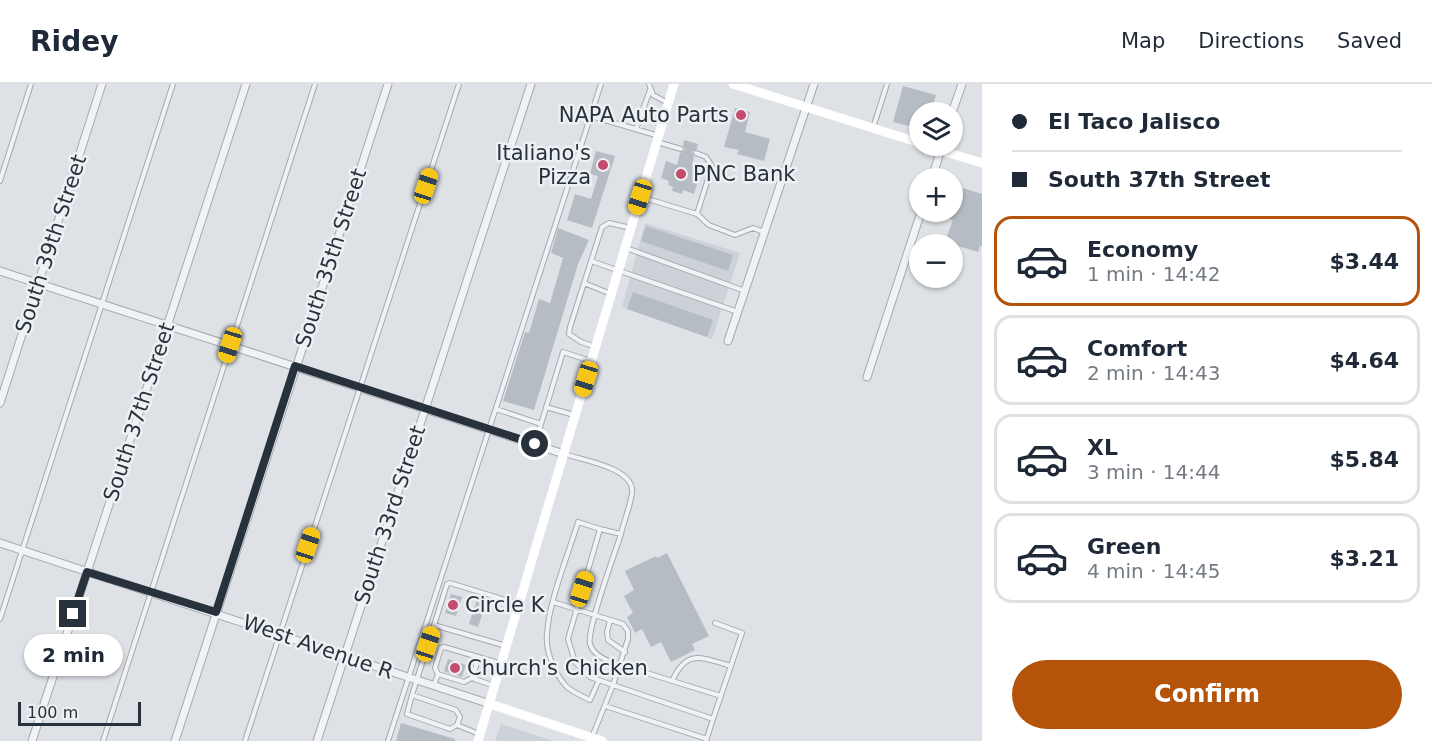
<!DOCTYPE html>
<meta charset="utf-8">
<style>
body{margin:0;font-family:"DejaVu Sans",sans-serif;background:#f6f6f7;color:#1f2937;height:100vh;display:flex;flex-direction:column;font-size:22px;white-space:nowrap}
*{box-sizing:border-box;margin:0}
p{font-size:20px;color:#747a83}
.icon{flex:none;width:33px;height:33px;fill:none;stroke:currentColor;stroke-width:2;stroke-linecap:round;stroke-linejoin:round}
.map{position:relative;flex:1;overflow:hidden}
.drawer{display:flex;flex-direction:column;background:#fff;width:450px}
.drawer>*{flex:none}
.banner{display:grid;align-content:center;height:132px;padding:0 30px;background:#fff}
.tools{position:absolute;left:909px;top:18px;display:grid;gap:12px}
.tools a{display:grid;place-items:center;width:54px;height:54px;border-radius:50%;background:#fff;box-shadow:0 2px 4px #0004;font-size:30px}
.scale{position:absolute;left:18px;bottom:15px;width:123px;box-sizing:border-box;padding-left:6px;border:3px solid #28323c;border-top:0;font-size:16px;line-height:21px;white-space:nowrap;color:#28323c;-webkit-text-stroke:4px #edf1f4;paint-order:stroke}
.end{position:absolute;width:27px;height:27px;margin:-14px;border:8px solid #28323c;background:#fff;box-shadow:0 0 0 3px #fff}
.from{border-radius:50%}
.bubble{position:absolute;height:42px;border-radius:21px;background:#fff;box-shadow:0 2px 4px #0004;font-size:20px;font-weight:700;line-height:42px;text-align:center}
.car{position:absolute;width:18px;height:36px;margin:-18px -9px;border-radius:8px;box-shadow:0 0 4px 2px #0007;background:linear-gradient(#f5c518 24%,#345 0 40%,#f5c518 0 76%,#345 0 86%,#f5c518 0)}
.banner b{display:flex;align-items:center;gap:21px;height:57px;font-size:22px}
.banner b+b{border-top:2px solid #e0e1e3}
.banner i{width:15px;height:15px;background:#1f2937}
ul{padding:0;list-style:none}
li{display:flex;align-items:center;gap:18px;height:90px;margin:0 12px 9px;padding:0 18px;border:3px solid #e0e1e3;border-radius:18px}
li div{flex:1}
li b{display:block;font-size:22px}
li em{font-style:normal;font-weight:700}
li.active{border-color:#b45309}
li>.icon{width:54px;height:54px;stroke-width:1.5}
.button{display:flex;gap:12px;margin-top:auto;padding:12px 30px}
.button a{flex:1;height:69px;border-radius:36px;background:#b45309;color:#fff;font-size:24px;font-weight:700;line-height:69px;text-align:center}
header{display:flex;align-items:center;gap:36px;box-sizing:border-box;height:84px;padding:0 30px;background:#fff;border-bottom:2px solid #e0e1e3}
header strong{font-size:28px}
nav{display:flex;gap:33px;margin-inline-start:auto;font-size:21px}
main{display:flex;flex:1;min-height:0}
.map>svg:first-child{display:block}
.built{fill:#ccd2d8}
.building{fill:#b5bcc3}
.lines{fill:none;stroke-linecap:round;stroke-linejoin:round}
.lane-casing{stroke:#a4aab0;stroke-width:6}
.street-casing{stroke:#a4aab0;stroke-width:9}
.lane{stroke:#f0f2f5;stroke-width:4}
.street{stroke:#f0f2f5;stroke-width:7}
.secondary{stroke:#fff;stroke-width:9}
.route{stroke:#28323c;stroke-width:8}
.poi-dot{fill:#c34b6d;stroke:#edf1f4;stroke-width:2}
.labels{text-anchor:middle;stroke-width:5;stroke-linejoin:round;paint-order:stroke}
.poi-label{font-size:21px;fill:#28323c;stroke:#edf1f4;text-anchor:start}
.street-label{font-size:21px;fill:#28323c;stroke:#edf1f4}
</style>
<header>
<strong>Ridey</strong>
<nav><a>Map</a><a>Directions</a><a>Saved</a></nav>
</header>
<main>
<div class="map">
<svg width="982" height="657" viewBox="0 0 982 657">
<rect width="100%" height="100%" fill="#dee2e6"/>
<!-- built -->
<path class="built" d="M645 139 740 169 712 255 622 223Z
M501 640 554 657H495Z"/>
<!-- building -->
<path class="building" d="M903 2 936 11 931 28H920V45L893 38Z
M735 24 750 28 745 48 770 55 764 77 737 70 739 66 724 63Z
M684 56 698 60 697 65 692 68 694 73 692 81 702 84 694 110 683 106 682 110 672 107 673 103 668 101 669 97 661 94 666 77 677 81 680 69 685 66 683 61Z
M596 67 615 72 592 144 567 136 575 110 591 115 598 92 590 90Z
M963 104 982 110V162H980L978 168 945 158 953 136 947 134 949 128H952V113L960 115Z
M646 142 733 171 728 187 641 157Z
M558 144 589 156 578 180 534 326 503 317 525 248 529 249 539 215 550 219 563 174 551 169Z
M633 208 713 236 707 253 627 225Z
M667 469 709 552 692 560 695 566 671 578 661 558 651 563 642 545 635 549 627 533 633 529 624 512 634 506 625 487 656 472 657 474Z
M451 510 462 513 456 532 445 529Z
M478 513 487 516 478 543 469 540Z
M448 575 466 581 462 593 444 587Z
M401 639 455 655V657H396Z"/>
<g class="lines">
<defs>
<path id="lane" d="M649 0 653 11 668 19
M591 32 659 52
M873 44 887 0
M636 45 650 6
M657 58 681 65
M0 97 31 0
M641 113 697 130 712 82 706 73 696 69
M697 130 709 141 735 151 753 144 764 148
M626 164 745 207
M591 177 738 228
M584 199 611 210
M596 263 581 258 569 250 570 243 602 143 609 139 631 144
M546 323 574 331
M496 325 541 340
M535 360 563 268 591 277
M564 370C583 376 635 384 632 409 630 423 624 437 621 450L600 445 568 555 575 578 590 593 613 601 592 653
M621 450C615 469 586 547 590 560 593 570 602 574 611 578L721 612
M553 518 623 540 628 547V555L613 601 713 635 706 657
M0 535 173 0
M610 536 607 548 608 556 625 568
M434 541 506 562
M438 590 464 598 472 594 494 602
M472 594 479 573
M599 596 590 616C582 612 572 608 566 602 555 590 545 567 547 550 549 516 568 472 578 438L600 445
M672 597C687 564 702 574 731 582
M434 601 438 590 435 584 441 564 444 563 499 579
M412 611 447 500 450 499 519 520
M605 622 707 655
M713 635 742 549 715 539
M457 641 450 645 407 630 412 611 456 626 460 633 457 641 479 650
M103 657 315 0
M245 657 459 0
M388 657 601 0"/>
<path id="street" d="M952 29 962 0
M932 94 942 62
M0 187 564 370
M728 257 814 0
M867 293 921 128
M0 319 102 0
M0 459 490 620
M32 657 246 0
M175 657 388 0
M317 657 531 0"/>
</defs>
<!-- lane casing -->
<use href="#lane" class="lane-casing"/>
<!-- street casing -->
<use href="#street" class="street-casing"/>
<!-- lane -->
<use href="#lane" class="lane"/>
<!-- street -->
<use href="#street" class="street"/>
<!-- secondary -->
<path class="secondary" d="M733 0 920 59
M926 62 982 79
M490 620 602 657
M478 657 674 0"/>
</g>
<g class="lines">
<!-- route -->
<path class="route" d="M73 530 87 488 216 528 295 282 535 360"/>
</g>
<!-- markers -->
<g class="poi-dot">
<circle cx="741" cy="31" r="6"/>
<circle cx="603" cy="81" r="6"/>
<circle cx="681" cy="90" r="6"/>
<circle cx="453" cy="521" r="6"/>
<circle cx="455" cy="584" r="6"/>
</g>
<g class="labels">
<!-- poi labels -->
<g class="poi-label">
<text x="729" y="38" text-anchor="end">NAPA Auto Parts</text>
<text x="591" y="76" text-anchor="end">Italiano's<tspan x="591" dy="24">Pizza</tspan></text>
<text x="693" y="97">PNC Bank</text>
<text x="465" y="528">Circle K</text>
<text x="467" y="591">Church's Chicken</text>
</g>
<!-- street labels -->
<g class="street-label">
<text transform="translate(51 160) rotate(-72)" y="7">South 39th Street</text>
<text transform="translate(331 174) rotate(-72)" y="7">South 35th Street</text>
<text transform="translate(139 328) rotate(-72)" y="7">South 37th Street</text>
<text transform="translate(390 431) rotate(-72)" y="7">South 33rd Street</text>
<text transform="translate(318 563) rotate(19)" y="7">West Avenue R</text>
</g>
</g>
</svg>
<div class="tools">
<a><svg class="icon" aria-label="layers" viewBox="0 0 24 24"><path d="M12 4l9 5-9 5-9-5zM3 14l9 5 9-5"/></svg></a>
<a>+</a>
<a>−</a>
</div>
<div class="scale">100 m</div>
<i class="end from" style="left:535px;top:360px"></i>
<i class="end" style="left:73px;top:530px"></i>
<div class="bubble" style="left:24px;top:550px;width:99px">2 min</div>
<i class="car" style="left:426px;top:102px;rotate:18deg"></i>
<i class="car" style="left:640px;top:113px;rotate:197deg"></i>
<i class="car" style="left:230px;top:261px;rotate:197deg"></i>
<i class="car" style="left:586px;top:295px;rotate:197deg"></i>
<i class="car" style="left:308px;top:461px;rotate:18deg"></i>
<i class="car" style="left:582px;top:505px;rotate:17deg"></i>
<i class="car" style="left:428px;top:560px;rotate:18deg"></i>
</div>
<section class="drawer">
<div class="banner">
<b><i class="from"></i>El Taco Jalisco</b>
<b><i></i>South 37th Street</b>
</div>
<ul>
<li class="active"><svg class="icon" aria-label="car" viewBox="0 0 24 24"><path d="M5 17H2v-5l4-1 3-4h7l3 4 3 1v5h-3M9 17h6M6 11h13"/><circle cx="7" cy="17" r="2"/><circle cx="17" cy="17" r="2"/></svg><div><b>Economy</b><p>1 min · 14:42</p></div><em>$3.44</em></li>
<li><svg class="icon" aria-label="car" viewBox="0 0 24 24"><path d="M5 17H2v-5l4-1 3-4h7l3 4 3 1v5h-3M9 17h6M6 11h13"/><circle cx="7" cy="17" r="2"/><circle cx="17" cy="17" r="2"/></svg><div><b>Comfort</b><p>2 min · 14:43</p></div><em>$4.64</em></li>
<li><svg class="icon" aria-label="car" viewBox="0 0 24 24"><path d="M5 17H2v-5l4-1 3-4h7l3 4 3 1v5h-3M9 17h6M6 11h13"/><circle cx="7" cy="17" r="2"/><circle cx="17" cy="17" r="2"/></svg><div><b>XL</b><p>3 min · 14:44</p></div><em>$5.84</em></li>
<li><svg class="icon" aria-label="car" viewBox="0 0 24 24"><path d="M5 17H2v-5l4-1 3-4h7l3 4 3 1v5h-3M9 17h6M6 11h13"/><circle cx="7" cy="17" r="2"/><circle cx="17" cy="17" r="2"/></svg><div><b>Green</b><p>4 min · 14:45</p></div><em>$3.21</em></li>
</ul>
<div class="button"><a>Confirm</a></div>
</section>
</main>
